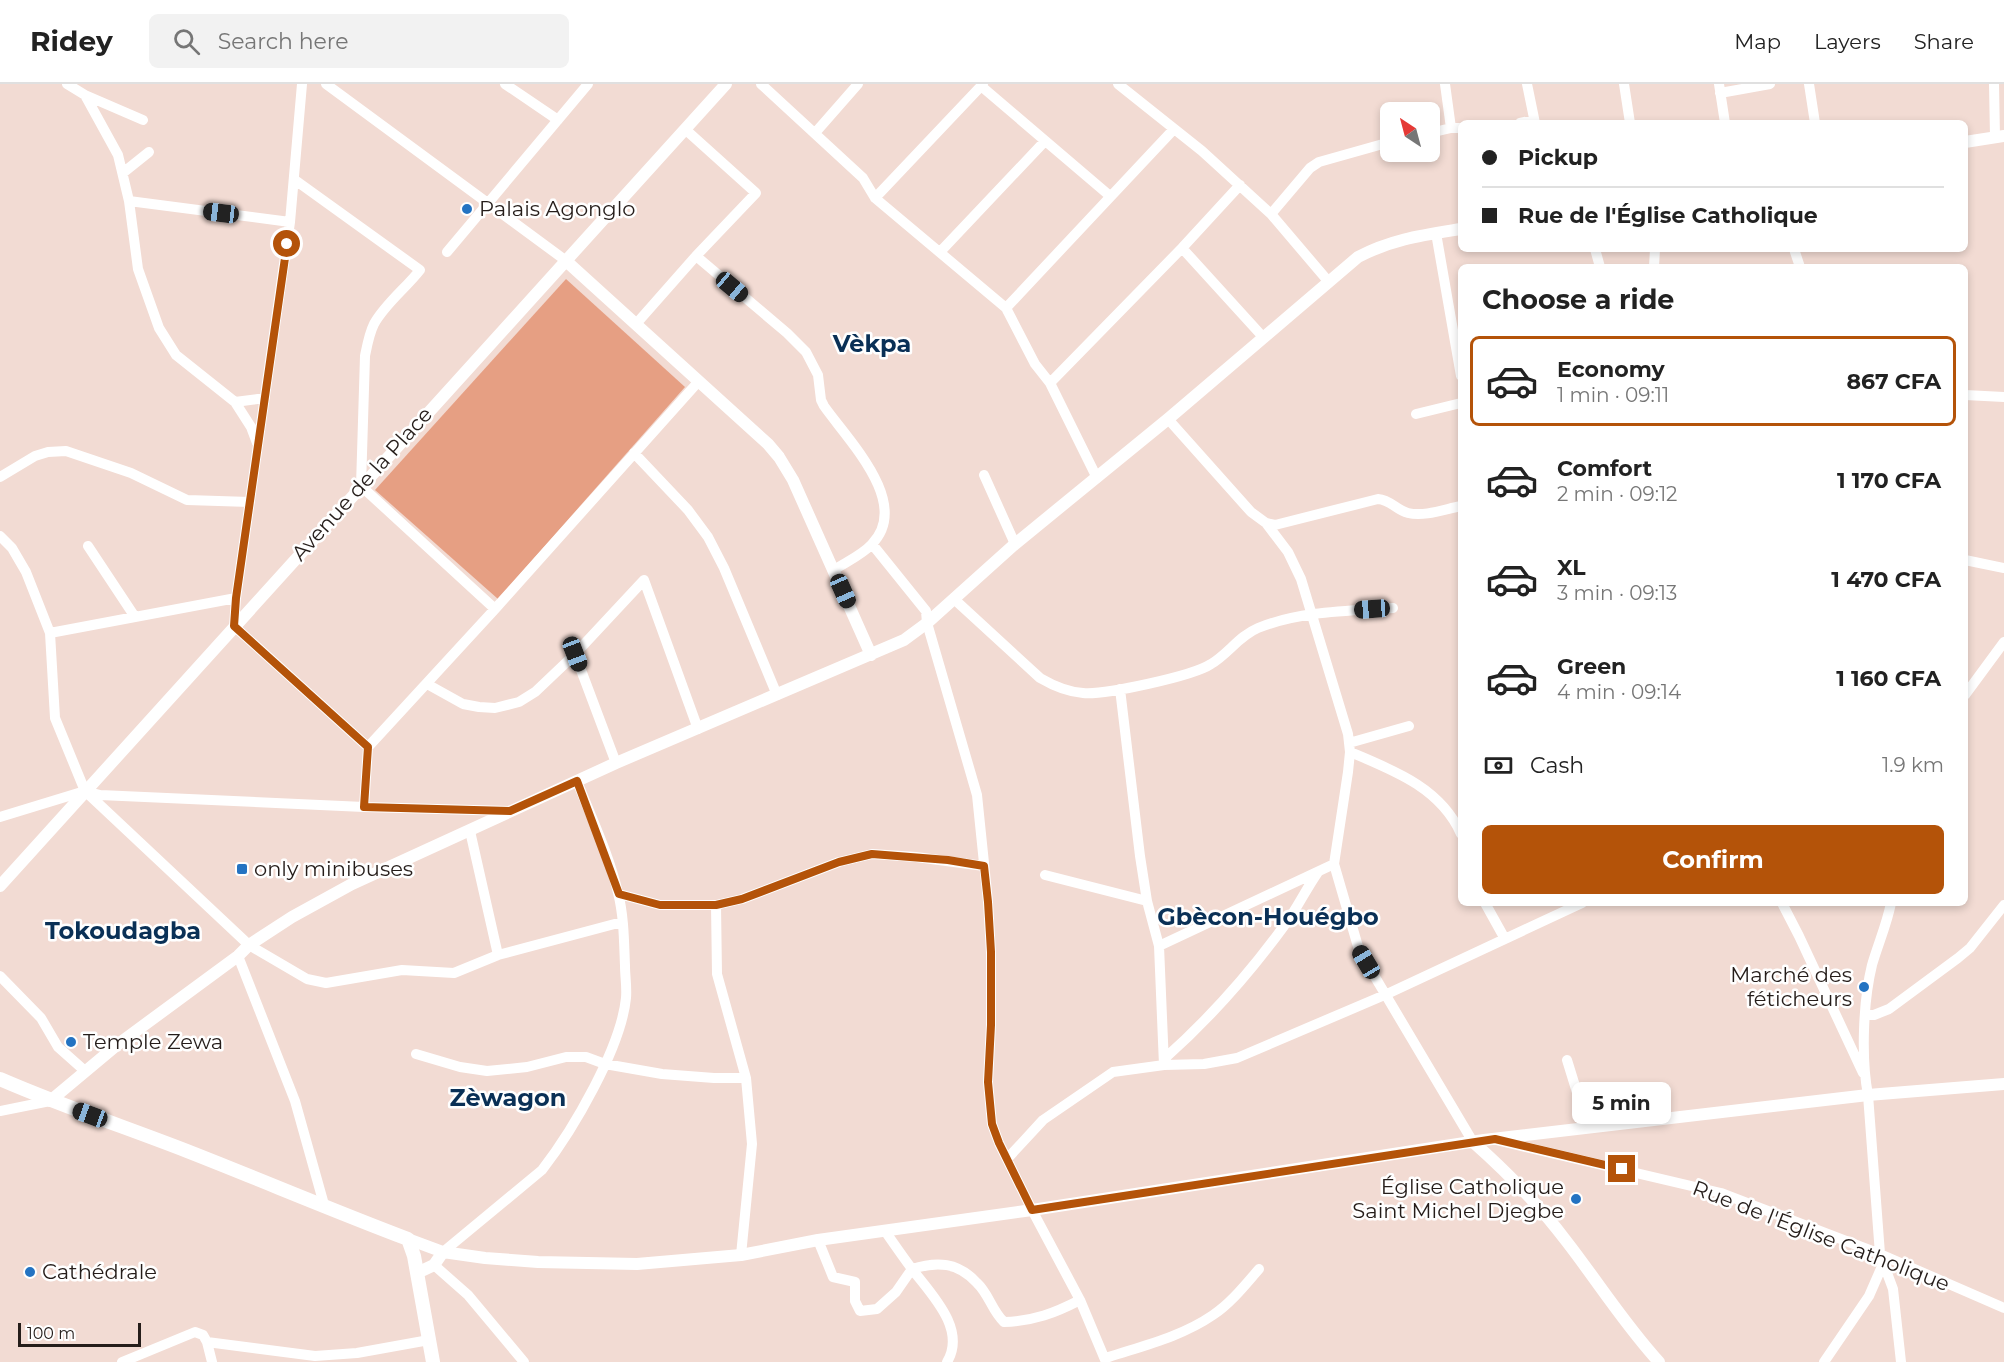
<!DOCTYPE html>
<meta charset="utf-8">
<style>
body{margin:0;font-family:Montserrat,sans-serif;background:#f2f2f2;color:#222;height:100vh;display:flex;flex-direction:column;font-size:22px;white-space:nowrap}
*{box-sizing:border-box;margin:0}
p{font-size:20px;color:#767676}
.icon{flex:none;width:33px;height:33px;fill:none;stroke:currentColor;stroke-width:2;stroke-linecap:round;stroke-linejoin:round}
.map{position:relative;flex:1;overflow:hidden}
.details{position:absolute;left:1458px;top:180px;width:510px;height:642px;display:flex;flex-direction:column;background:#fff;border-radius:9px;box-shadow:0 3px 9px #0003}
.details>*{flex:none}
.top-card{position:absolute;left:1458px;top:36px;width:510px;height:132px;border-radius:9px;box-shadow:0 3px 9px #0003;display:grid;align-content:center;height:132px;padding:0 24px;background:#fff}
.needle{width:39px;rotate:324deg}
.tools{position:absolute;left:1380px;top:18px;display:grid;gap:12px}
.tools a{display:grid;place-items:center;width:60px;height:60px;border-radius:9px;background:#fff;box-shadow:0 3px 9px #0003;font-size:30px}
.scale{position:absolute;left:18px;bottom:15px;width:123px;box-sizing:border-box;padding-left:6px;border:3px solid #251d1a;border-top:0;font-size:16px;line-height:21px;white-space:nowrap;color:#251d1a;-webkit-text-stroke:4px #fff;paint-order:stroke}
.end{position:absolute;width:27px;height:27px;margin:-14px;border:8px solid #b45309;background:#fff;box-shadow:0 0 0 3px #fff}
.from{border-radius:50%}
.bubble{position:absolute;height:42px;border-radius:9px;background:#fff;box-shadow:0 3px 9px #0003;font-size:20px;font-weight:700;line-height:42px;text-align:center}
.car{position:absolute;width:18px;height:36px;margin:-18px -9px;border-radius:8px;box-shadow:0 0 4px 2px #0007;background:linear-gradient(#222 24%,#8ab4d8 0 40%,#222 0 76%,#8ab4d8 0 86%,#222 0)}
.top-card b{display:flex;align-items:center;gap:21px;height:57px;font-size:22px}
.top-card b+b{border-top:2px solid #e0e0e0}
.top-card i{width:15px;height:15px;background:#222}
ul{padding:0;list-style:none}
li{display:flex;align-items:center;gap:18px;height:90px;margin:0 12px 9px;padding:0 12px;border:3px solid transparent;border-radius:9px}
li div{flex:1}
li b{display:block;font-size:22px}
li em{font-style:normal;font-weight:700}
li.active{border-color:#b45309}
li>.icon{width:54px;height:54px;stroke-width:1.5}
h2{padding:0 24px;font-size:27px;line-height:72px}
.pay{display:flex;align-items:center;gap:15px;height:66px;padding:0 24px;font-size:22px}
.pay p{margin-inline-start:auto}
.action{display:flex;gap:12px;margin-top:auto;padding:12px 24px}
.action a{flex:1;height:69px;border-radius:9px;background:#b45309;color:#fff;font-size:24px;font-weight:700;line-height:69px;text-align:center}
header{display:flex;align-items:center;gap:36px;box-sizing:border-box;height:84px;padding:0 30px;background:#fff;border-bottom:2px solid #e0e0e0}
header strong{font-size:28px}
nav{display:flex;gap:33px;margin-inline-start:auto;font-size:21px}
.search{width:420px;height:54px;background:#f2f2f2;display:flex;align-items:center;gap:15px;box-sizing:border-box;padding:0 21px;border-radius:9px;color:#767676;font-size:22px}
.map>svg:first-child{display:block}
.green{fill:#e69f83}
.lines{fill:none;stroke-linecap:round;stroke-linejoin:round}
.minor{stroke:#fff;stroke-width:10}
.tertiary{stroke:#fff;stroke-width:12}
.secondary{stroke:#fff;stroke-width:14}
.route{stroke:#b45309;stroke-width:8}
.poi-dot{fill:#2473c2;stroke:#fff;stroke-width:2}
.labels{text-anchor:middle;stroke-width:5;stroke-linejoin:round;paint-order:stroke}
.poi-label{font-size:21px;fill:#251d1a;stroke:#fff;text-anchor:start}
.street-label{font-size:21px;fill:#251d1a;stroke:#fff}
.quarter-label{font-size:24px;font-weight:bold;fill:#0a3056;stroke:#fff}
</style>
<header>
<strong>Ridey</strong>
<div class="search"><svg class="icon" aria-label="search" viewBox="0 0 24 24"><circle cx="10" cy="10" r="6"/><path d="M15 15l6 6"/></svg>Search here</div>
<nav><a>Map</a><a>Layers</a><a>Share</a></nav>
</header>
<div class="map">
<svg width="2004" height="1278" viewBox="0 0 2004 1278">
<rect width="100%" height="100%" fill="#f2dbd3"/>
<!-- green -->
<path class="green" d="M566 195 685 303 498 515 375 406Z"/>
<g class="lines">
<!-- minor -->
<path class="minor" d="M67 0 85 11 118 71 129 117 138 185 159 244 176 271 235 318 251 343 257 359
M302 0 290 138 236 514 234 542 368 663
M326 0 565 176
M505 0 558 36
M761 0 863 94 875 114 1006 224 1035 280 1050 299 1097 394
M1118 0 1202 67 1271 130 1328 197
M1445 0 1451 44
M1527 0 1535 39
M1624 0 1630 39
M1719 0 1725 39
M1809 0 1815 39
M1994 0 1995 53
M981 2 1110 112
M1720 9 1770 0
M85 11 143 36
M1520 39 1534 36
M815 49 858 0
M1430 49 1451 44H1461
M124 88 149 68
M295 96 420 186C406 204 385 220 374 240 369 250 367 262 365 272L361 402 495 525
M875 114 983 0
M129 117 290 138
M1271 130 1310 84 1319 78 1390 58
M1436 149 1461 292
M1182 164 1263 253
M1595 165 1600 183
M1794 165 1800 183
M447 168 588 0
M940 168 1045 57
M696 172 787 249 806 268 818 291 821 316 824 322C847 355 912 419 872 460 862 471 846 478 834 486
M1654 183 1655 165
M1006 224 1174 45
M636 240 696 172 756 109 686 46
M1050 299 1182 164 1240 101
M1965 311 2004 313
M235 318 265 314
M1416 330 1461 319
M1168 335 1251 428 1266 439 1275 441 1378 415C1391 416 1396 426 1408 429 1425 433 1445 425 1461 422
M634 369 688 426 708 453 724 484 777 611
M984 391 1015 460
M0 393 35 372 48 368 66 367 131 389 187 416 250 418
M1266 439 1288 468 1301 495 1348 650 1350 668 1348 688 1334 780 1359 866 1473 1058
M0 452 12 464 26 488 50 549 55 634 85 707 249 861 307 895 326 899 402 886 454 889 498 871 622 838
M872 460 926 527 927 539 977 711 988 818 991 869V941L988 998 992 1040 999 1059 1032 1126 1080 1216 1106 1278
M88 462 135 533
M1965 476 2004 484
M954 515 1040 594C1052 601 1068 608 1083 609 1105 611 1193 592 1211 580 1228 570 1239 552 1258 544 1300 527 1348 527 1393 524
M50 549 236 514
M575 570 616 679
M427 600 463 620 479 623 495 624 519 618 535 608 575 570 644 496 698 645
M1120 605 1140 772 1147 817 1159 862 1164 981
M1965 611 2004 558
M1349 659 1409 642
M1350 668C1393 686 1441 704 1461 750
M364 723 368 663 495 525 699 297
M0 733 85 707 100 711 364 723 510 727
M470 747 498 871
M1045 791 1147 817
M619 810 660 821H716L742 815 839 778 872 770 916 773 984 782
M1485 819 1505 855
M1782 819 1799 852 1863 989
M1891 819C1887 840 1878 860 1872 881 1863 918 1861 974 1868 1011L1880 1170 1893 1205 1901 1278
M716 821 717 890 746 994 752 1060 741 1171
M1159 862 1334 780
M238 872 295 1017 325 1124
M0 892 41 934 58 963 85 987
M1866 931H1874L1889 925 1958 874 1970 864 2004 821
M416 970 460 983 487 987 527 983 566 973H586L605 980 662 990 714 994H746
M1164 975C1208 936 1249 890 1284 842 1297 825 1306 805 1318 788
M1567 976 1588 1044
M0 1027 50 1017
M1496 1056 1721 1109 1880 1170 2004 1224
M1007 1075 1043 1036 1113 988 1164 981 1204 980 1237 974 1387 910 1582 819
M885 1147C894 1160 903 1173 912 1185 931 1210 967 1245 947 1278
M818 1156 833 1193 855 1198V1217L860 1227 877 1225 896 1208 912 1185C937 1177 958 1178 977 1199 989 1210 992 1227 1004 1238 1034 1237 1055 1229 1080 1216
M443 1168 542 1086C573 1046 621 964 626 914 627 903 625 892 625 882 624 858 624 832 618 809 609 770 591 733 577 697
M434 1181 468 1211 524 1278
M207 1258 212 1278
M1106 1274C1142 1262 1181 1253 1213 1231 1231 1219 1245 1201 1259 1185
M122 1278 195 1248 203 1251 207 1258 315 1272 357 1269 429 1256
M1824 1278 1869 1212 1883 1180"/>
<!-- tertiary -->
<path class="tertiary" d="M1965 58 2004 52
M565 176 768 360 779 373 793 396 871 571
M0 802 726 0
M50 1017 117 961 238 872 249 861 292 833 352 800 616 679 904 556 927 539 1015 460 1168 335 1358 173C1392 155 1424 151 1461 145
M1473 1058C1507 1088 1540 1122 1567 1158 1598 1198 1625 1241 1659 1278
M408 1155 443 1168 485 1174 538 1178 637 1180 741 1171 818 1156 1032 1126 1484 1056 1868 1011 2004 1000
M417 1189 434 1181 443 1168"/>
<!-- secondary -->
<path class="secondary" d="M0 995C62 1022 125 1043 187 1067 261 1096 334 1127 408 1155L414 1172 433 1278"/>
</g>
<g class="lines">
<!-- route -->
<path class="route" d="M287 160 236 514 234 542 368 663 364 723 510 727 577 697 619 810 660 821H716L742 815 839 778 872 770 948 776 984 782 988 818 991 868V941L988 998 992 1040 999 1059 1032 1126 1495 1055 1622 1085"/>
</g>
<!-- markers -->
<g class="poi-dot">
<circle cx="467" cy="125" r="6"/>
<rect x="236" y="779" width="12" height="12" rx="3"/>
<circle cx="1864" cy="903" r="6"/>
<circle cx="71" cy="958" r="6"/>
<circle cx="1576" cy="1115" r="6"/>
<circle cx="30" cy="1188" r="6"/>
</g>
<g class="labels">
<!-- poi labels -->
<g class="poi-label">
<text x="479" y="132">Palais Agonglo</text>
<text x="254" y="792">only minibuses</text>
<text x="1852" y="898" text-anchor="end">Marché des<tspan x="1852" dy="24">féticheurs</tspan></text>
<text x="83" y="965">Temple Zewa</text>
<text x="1564" y="1110" text-anchor="end">Église Catholique<tspan x="1564" dy="24">Saint Michel Djegbe</tspan></text>
<text x="42" y="1195">Cathédrale</text>
</g>
<!-- street labels -->
<g class="street-label">
<text transform="translate(362 400) rotate(-48)" y="7">Avenue de la Place</text>
<text transform="translate(1821 1152) rotate(21)" y="7">Rue de l'Église Catholique</text>
</g>
<!-- quarter labels -->
<g class="quarter-label">
<text x="872" y="268">Vèkpa</text>
<text x="1268" y="841">Gbècon-Houégbo</text>
<text x="123" y="855">Tokoudagba</text>
<text x="508" y="1022">Zèwagon</text>
</g>
</g>
</svg>
<div class="tools">
<a><svg class="needle" viewBox="-14 -14 28 28"><path d="M0-13l5 13h-10z" fill="#e53935"/><path d="M0 13l5-13h-10z" fill="#767676"/></svg></a>
</div>
<div class="scale">100 m</div>
<i class="end from" style="left:287px;top:160px"></i>
<i class="end" style="left:1622px;top:1085px"></i>
<div class="bubble" style="left:1572px;top:998px;width:99px">5 min</div>
<i class="car" style="left:221px;top:129px;rotate:277deg"></i>
<i class="car" style="left:732px;top:203px;rotate:130deg"></i>
<i class="car" style="left:843px;top:507px;rotate:156deg"></i>
<i class="car" style="left:1372px;top:525px;rotate:266deg"></i>
<i class="car" style="left:575px;top:570px;rotate:159deg"></i>
<i class="car" style="left:1366px;top:878px;rotate:329deg"></i>
<i class="car" style="left:90px;top:1031px;rotate:290deg"></i>
<div class="top-card">
<b><i class="from"></i>Pickup</b>
<b><i></i>Rue de l'Église Catholique</b>
</div>
<section class="details">
<h2>Choose a ride</h2>
<ul>
<li class="active"><svg class="icon" aria-label="car" viewBox="0 0 24 24"><path d="M5 17H2v-5l4-1 3-4h7l3 4 3 1v5h-3M9 17h6M6 11h13"/><circle cx="7" cy="17" r="2"/><circle cx="17" cy="17" r="2"/></svg><div><b>Economy</b><p>1 min · 09:11</p></div><em>867 CFA</em></li>
<li><svg class="icon" aria-label="car" viewBox="0 0 24 24"><path d="M5 17H2v-5l4-1 3-4h7l3 4 3 1v5h-3M9 17h6M6 11h13"/><circle cx="7" cy="17" r="2"/><circle cx="17" cy="17" r="2"/></svg><div><b>Comfort</b><p>2 min · 09:12</p></div><em>1 170 CFA</em></li>
<li><svg class="icon" aria-label="car" viewBox="0 0 24 24"><path d="M5 17H2v-5l4-1 3-4h7l3 4 3 1v5h-3M9 17h6M6 11h13"/><circle cx="7" cy="17" r="2"/><circle cx="17" cy="17" r="2"/></svg><div><b>XL</b><p>3 min · 09:13</p></div><em>1 470 CFA</em></li>
<li><svg class="icon" aria-label="car" viewBox="0 0 24 24"><path d="M5 17H2v-5l4-1 3-4h7l3 4 3 1v5h-3M9 17h6M6 11h13"/><circle cx="7" cy="17" r="2"/><circle cx="17" cy="17" r="2"/></svg><div><b>Green</b><p>4 min · 09:14</p></div><em>1 160 CFA</em></li>
</ul>
<div class="pay"><svg class="icon" aria-label="cash" viewBox="0 0 24 24"><path d="M3 7h18v10H3z"/><circle cx="12" cy="12" r="2"/></svg>Cash<p>1.9 km</p></div>
<div class="action"><a>Confirm</a></div>
</section>
</div>
